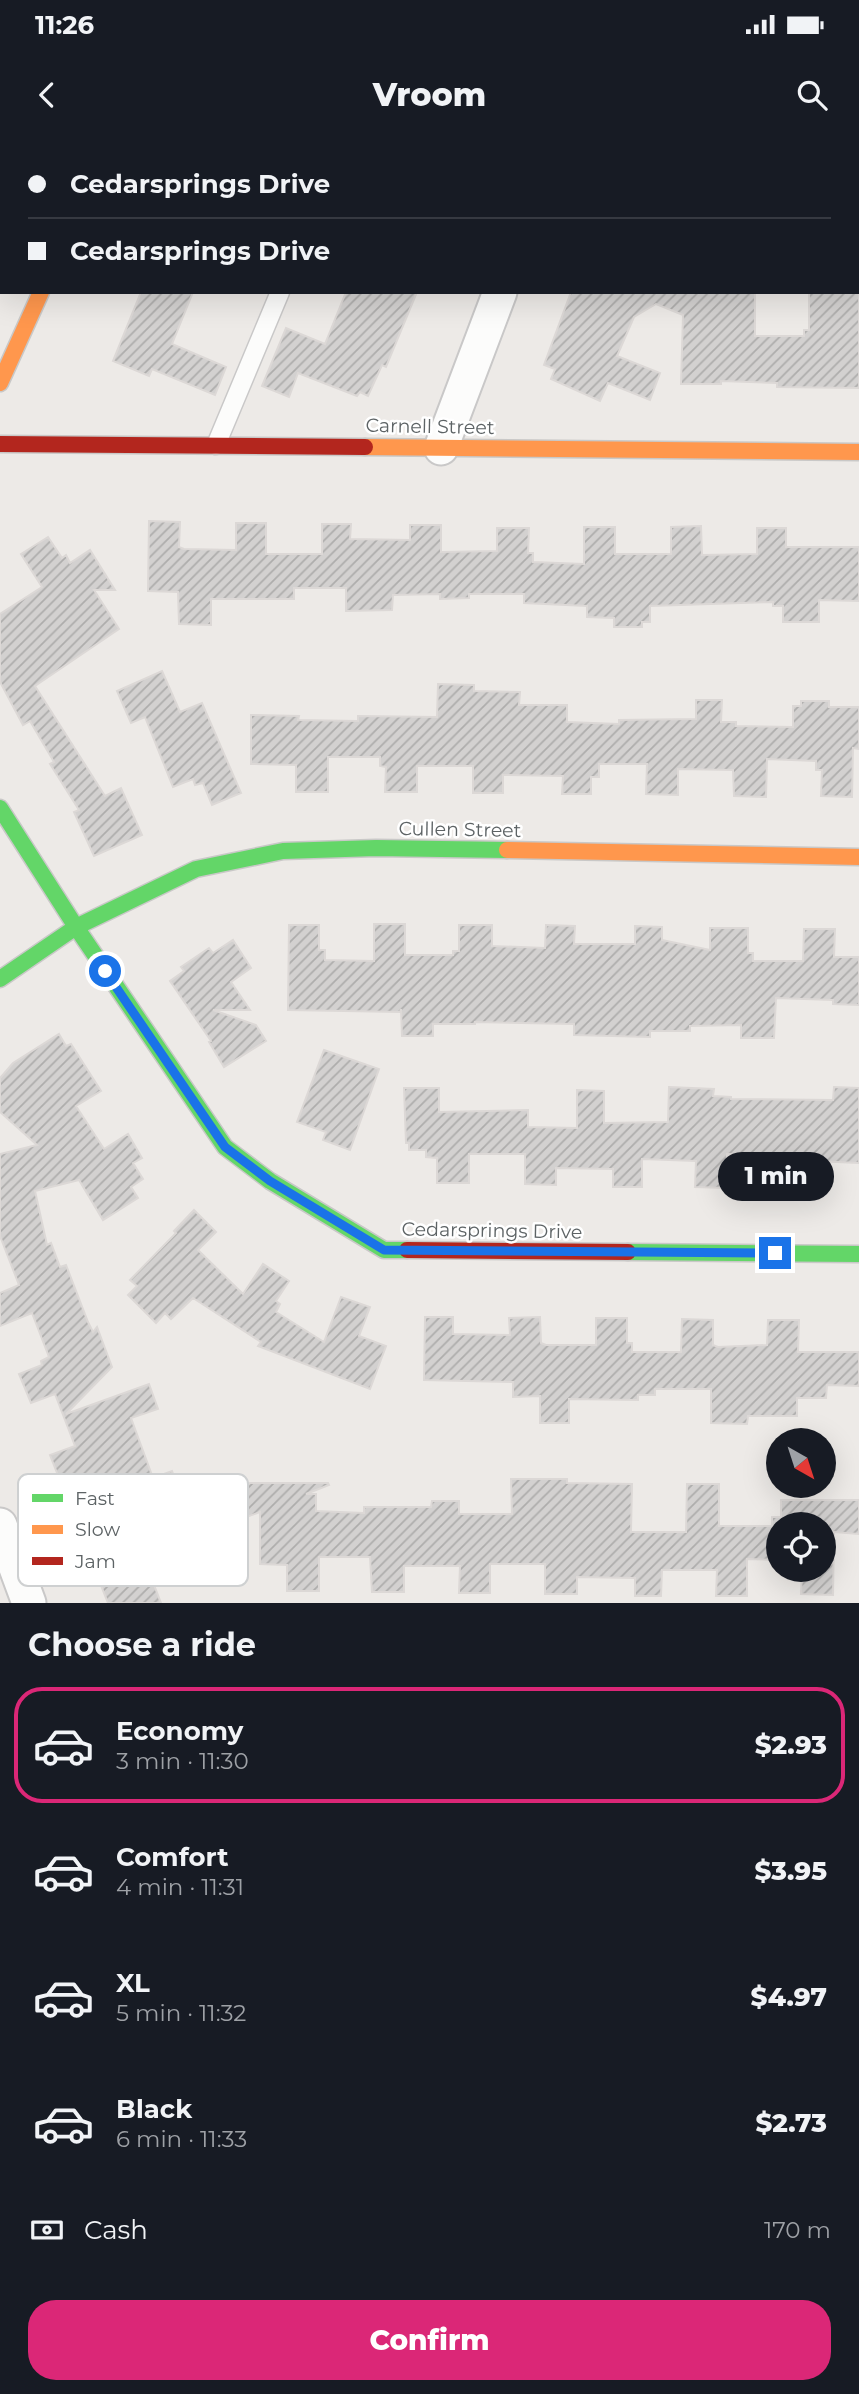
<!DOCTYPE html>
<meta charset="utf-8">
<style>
body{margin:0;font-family:Montserrat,sans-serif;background:#242831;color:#f1f3f6;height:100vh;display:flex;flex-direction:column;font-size:26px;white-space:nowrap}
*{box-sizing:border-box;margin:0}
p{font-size:23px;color:#9ea1a6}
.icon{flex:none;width:38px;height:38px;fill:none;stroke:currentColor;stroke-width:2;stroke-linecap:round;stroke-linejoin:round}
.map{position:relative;height:1463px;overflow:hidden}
.sheet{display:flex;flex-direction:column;background:#171b24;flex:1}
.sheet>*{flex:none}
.guide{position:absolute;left:0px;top:0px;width:859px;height:154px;box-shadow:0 7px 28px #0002;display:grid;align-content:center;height:154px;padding:0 28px;background:#171b24}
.needle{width:46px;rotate:141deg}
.controls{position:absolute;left:766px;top:1288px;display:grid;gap:14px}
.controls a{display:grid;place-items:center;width:70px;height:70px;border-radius:50%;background:#171b24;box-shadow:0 7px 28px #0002;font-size:35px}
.end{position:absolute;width:32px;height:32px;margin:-16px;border:9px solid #1a73e8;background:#fff;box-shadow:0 0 0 4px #fff}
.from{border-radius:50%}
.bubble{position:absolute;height:49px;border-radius:24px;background:#171b24;box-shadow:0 7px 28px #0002;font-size:23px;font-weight:800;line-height:49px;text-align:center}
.guide b{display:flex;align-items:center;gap:24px;height:66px;font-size:26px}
.guide b+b{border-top:2px solid #363941}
.guide i{width:18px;height:18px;background:#f1f3f6}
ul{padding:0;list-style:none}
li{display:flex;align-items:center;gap:21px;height:116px;margin:0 14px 10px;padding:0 14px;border:4px solid transparent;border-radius:28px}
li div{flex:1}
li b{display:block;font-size:26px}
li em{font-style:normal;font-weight:800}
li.current{border-color:#db2777}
li>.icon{width:63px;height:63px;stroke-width:1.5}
h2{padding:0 28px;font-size:32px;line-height:84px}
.pay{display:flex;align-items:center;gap:18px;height:77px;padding:0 28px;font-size:26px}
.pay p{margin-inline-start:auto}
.action{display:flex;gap:14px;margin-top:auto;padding:14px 28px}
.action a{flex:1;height:80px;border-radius:28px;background:#db2777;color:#fff;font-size:28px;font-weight:800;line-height:80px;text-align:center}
.status{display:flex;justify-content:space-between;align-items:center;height:49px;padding:0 35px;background:#171b24;direction:ltr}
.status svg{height:19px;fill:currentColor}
header{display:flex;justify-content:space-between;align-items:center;height:91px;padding:0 28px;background:#171b24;font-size:32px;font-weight:800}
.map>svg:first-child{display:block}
.building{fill:url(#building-hatch);stroke:#dcd8d6;stroke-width:2}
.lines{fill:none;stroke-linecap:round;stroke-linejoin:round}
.lane-casing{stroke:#c9c8c8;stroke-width:21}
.street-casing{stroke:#c9c8c8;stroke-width:37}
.fast-casing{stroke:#c9c8c7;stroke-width:19}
.slow-casing{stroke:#c9c8c7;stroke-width:19}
.jam-casing{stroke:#c9c8c7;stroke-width:19}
.lane{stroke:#fcfcfb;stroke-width:18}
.street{stroke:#fcfcfb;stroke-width:33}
.fast{stroke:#63d668;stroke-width:16}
.slow{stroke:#ff974d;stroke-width:16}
.jam{stroke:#b3261e;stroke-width:16}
.route{stroke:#1a73e8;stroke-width:9}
.labels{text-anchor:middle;stroke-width:5;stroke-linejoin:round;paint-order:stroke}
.street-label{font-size:19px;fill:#5d6365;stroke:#fff}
.key{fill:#fff;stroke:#ced0d1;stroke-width:2}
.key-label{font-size:19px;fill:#5d6365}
</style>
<div class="status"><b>11:26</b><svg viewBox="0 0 49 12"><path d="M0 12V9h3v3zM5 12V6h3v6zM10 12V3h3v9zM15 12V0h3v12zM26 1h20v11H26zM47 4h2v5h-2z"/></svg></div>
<header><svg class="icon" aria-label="back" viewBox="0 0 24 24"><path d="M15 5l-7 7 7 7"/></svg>Vroom<svg class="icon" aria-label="search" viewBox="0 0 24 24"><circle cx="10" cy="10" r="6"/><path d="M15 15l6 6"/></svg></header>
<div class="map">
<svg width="859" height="1463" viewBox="0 0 859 1463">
<defs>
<pattern id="building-hatch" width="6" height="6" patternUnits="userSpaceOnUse" patternTransform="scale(1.75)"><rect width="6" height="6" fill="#d3d1d0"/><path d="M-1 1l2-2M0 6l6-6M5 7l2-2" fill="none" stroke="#aeadac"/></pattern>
</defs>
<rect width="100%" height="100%" fill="#edeae7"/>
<!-- building -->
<path class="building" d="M141 152H193L172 204 226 227 215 255 152 229 149 236 113 221Z
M346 152H417L386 227 382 225 368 256 360 252 357 256 298 233 289 257 262 246 286 188 325 204Z
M571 152H755V196H804V190H809V152H859V248L777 247V243L721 241V244H681L683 175 656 164 634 177 617 216 660 233 650 260 608 243 600 261 551 239 555 229 544 225Z
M149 381 180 382 179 407 184 409 236 410V383H266V414H322V384H351L350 399 410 400V385H441V412L497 411V388H529L528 413H533V422L584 424V387H615V414H671V387L701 386 702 415 757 414V388H786V407H859V461L819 460V482H783V466H773V462L650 466V482H642V487H614V478L587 477V466L524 463V454H469V458L440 459V454L393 455 392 470 346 471V448H294V459H211V485L179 484 178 452 148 451Z
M48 397 62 418 66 415 70 423 90 410 115 450H94L119 489 35 546 105 656 121 648 142 695 94 716 74 672 79 670 50 624 54 622 30 581 23 585 0 542V474L42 447 21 414Z
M162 531 180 572 202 563 241 653 212 665 203 643 195 645 193 639 173 647 145 577 131 583 117 551Z
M438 544 474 545V551L520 552 519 565H567V582L619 584V580L696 579V560H722L721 582H736V586L793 587V566H801V561H829V567H859V609L853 608 852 657 821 656 822 630H816V621L767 619 766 657 734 656 733 630 678 629V655L646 654 647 624H599V637H591V654H562L563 636 503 635V653H473V626H417V652H385L386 627 380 626V617H328V652H296V625L251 624V575L299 576 298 580 358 581V576L437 577Z
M374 784H405V815H453V811H459V785H492V806L545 808 546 785 575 786 574 804H635V786L662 787V800L710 810V788H748V813H753V821H803L804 789H835L834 817H859V865L833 864V860L776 858 774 898H741V885L690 886V891H650V897L574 895V884L475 882V884H433V896H402L401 869 400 872 288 870 289 785H319V810H325V820L374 821Z
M233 800 251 828 231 842 250 870H213L256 885 266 901 224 927 209 902 211 901 170 841 184 831 181 827 209 808 213 813Z
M59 894 66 906 71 904 101 951 76 966 104 1009 128 994 142 1018 133 1023 143 1039 131 1047 138 1058 103 1080 79 1040 35 1051 47 1105 51 1103 60 1127 66 1125 88 1182 93 1192 97 1187 112 1227 66 1274 149 1244 158 1269 131 1278 153 1338 172 1331 184 1363 142 1379 151 1402 139 1406 161 1463H108L82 1398 99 1391 78 1337 61 1343 50 1315 75 1306 55 1254 31 1263 19 1234 42 1225 41 1221 49 1217 32 1173 0 1186V1153L19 1145 0 1096V1014L37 1005 0 972V938L13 923Z
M324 910 379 929 350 1010 323 1000 326 992 297 982Z
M669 947 714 949 713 956 731 957V959L833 960 834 947 859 948V1023L813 1021V1048H781L782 1023H779V1015L727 1014 726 1048 695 1047 696 1021 642 1019V1047H613V1029L556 1028V1045L525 1044V1014H469V1043H437V1018L426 1017V1010H409V1003H406L404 948H439V972L528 970V987L577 988V950L604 951V983L668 982Z
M194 1070 216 1092 198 1110 243 1154 263 1124 289 1141 276 1161 280 1164 276 1172 324 1202 341 1157 370 1167 359 1196 386 1206 370 1249 258 1206 261 1202 193 1158 171 1179 165 1173 156 1183 128 1155 137 1146 130 1140 176 1093 174 1091Z
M425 1177H453V1194L510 1195 509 1178 540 1177 541 1203 546 1205H596V1178H627V1203H632V1212H681L682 1179 713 1180V1205L718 1207 767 1205 768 1180H799L798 1212H859V1246L827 1245 826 1258H797V1276H748L747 1284 711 1283V1249H655V1255H638V1260L569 1259V1283H540V1256L513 1257V1242L424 1240Z
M511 1339H567V1343L632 1344 631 1392H686L687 1344H719V1386H772V1377H781V1360H859V1394L834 1392 833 1455 801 1454 802 1430H824V1384H779V1420L747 1419V1456H716L717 1430H662L661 1456H635V1438L577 1437V1454H545V1424H490V1453H459L460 1426H404V1452H372L370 1417H319V1451H287V1425L260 1424V1372L217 1388 206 1360 250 1343H328L329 1345 306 1354H316V1371L364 1373V1367H431L432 1361H459V1374H512Z"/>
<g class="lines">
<defs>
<path id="lane" d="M344 2V0
M216 305 280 152"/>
<path id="street" d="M557 2 558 0
M441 308 500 152
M0 1385 29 1463"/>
<path id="fast" d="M108 2 109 0
M0 668 76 787 225 1007 270 1041 384 1110H407
M0 839 76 787 196 729 283 711 376 708 507 710
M628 1112 859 1114"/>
<path id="slow" d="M0 243 41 152
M365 307 859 312
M507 710 859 717"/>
<path id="jam" d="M0 304 365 307
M407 1110 628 1112"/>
</defs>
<!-- lane casing -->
<use href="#lane" class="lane-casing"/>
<!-- street casing -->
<use href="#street" class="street-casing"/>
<!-- fast casing -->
<use href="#fast" class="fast-casing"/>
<!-- slow casing -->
<use href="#slow" class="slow-casing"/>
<!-- jam casing -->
<use href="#jam" class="jam-casing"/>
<!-- lane -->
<use href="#lane" class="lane"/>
<!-- street -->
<use href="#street" class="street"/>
<!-- fast -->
<use href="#fast" class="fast"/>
<!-- slow -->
<use href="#slow" class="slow"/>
<!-- jam -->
<use href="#jam" class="jam"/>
</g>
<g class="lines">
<!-- route -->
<path class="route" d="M105 831 225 1007 270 1041 384 1110 775 1113"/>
</g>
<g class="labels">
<!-- street labels -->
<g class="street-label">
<text transform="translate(430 286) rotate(1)" y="7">Carnell Street</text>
<text transform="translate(460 689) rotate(1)" y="7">Cullen Street</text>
<text transform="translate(492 1090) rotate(1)" y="7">Cedarsprings Drive</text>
</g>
</g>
<!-- legend -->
<rect x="18" y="1334" width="230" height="112" rx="10" class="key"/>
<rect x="32" y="1354" width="31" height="8" fill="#63d668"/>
<rect x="32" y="1385" width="31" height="9" fill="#ff974d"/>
<rect x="32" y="1417" width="31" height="8" fill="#b3261e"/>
<g class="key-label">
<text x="75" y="1365">Fast</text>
<text x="75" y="1396">Slow</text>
<text x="75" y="1428">Jam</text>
</g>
</svg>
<div class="controls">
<a><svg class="needle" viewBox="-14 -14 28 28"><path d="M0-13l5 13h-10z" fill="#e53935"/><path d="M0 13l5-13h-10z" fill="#9ea1a6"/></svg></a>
<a><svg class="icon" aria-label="locate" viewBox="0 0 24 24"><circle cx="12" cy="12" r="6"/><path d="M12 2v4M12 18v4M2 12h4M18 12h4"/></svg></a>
</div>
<i class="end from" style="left:105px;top:831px"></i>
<i class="end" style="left:775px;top:1113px"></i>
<div class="bubble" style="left:718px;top:1012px;width:116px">1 min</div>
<div class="guide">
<b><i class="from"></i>Cedarsprings Drive</b>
<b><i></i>Cedarsprings Drive</b>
</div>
</div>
<section class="sheet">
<h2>Choose a ride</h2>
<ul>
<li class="current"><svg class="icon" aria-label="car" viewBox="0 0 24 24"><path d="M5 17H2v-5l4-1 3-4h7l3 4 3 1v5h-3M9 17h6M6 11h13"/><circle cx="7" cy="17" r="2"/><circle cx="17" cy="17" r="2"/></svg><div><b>Economy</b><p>3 min · 11:30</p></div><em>$2.93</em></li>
<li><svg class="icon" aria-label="car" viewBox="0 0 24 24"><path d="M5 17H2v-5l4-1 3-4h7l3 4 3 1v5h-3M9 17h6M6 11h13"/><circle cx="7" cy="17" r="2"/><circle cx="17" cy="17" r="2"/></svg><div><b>Comfort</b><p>4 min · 11:31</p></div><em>$3.95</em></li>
<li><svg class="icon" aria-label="car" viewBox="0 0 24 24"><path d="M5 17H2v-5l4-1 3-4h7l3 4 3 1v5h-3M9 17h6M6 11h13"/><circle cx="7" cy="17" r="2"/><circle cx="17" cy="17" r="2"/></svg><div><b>XL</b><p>5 min · 11:32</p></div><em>$4.97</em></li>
<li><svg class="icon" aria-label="car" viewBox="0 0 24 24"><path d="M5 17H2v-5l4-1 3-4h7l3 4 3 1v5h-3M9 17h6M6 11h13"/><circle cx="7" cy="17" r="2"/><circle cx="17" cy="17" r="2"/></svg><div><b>Black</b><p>6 min · 11:33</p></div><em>$2.73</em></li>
</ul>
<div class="pay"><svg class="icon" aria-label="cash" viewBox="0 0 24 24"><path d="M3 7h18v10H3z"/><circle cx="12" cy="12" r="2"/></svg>Cash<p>170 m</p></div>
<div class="action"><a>Confirm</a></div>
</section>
